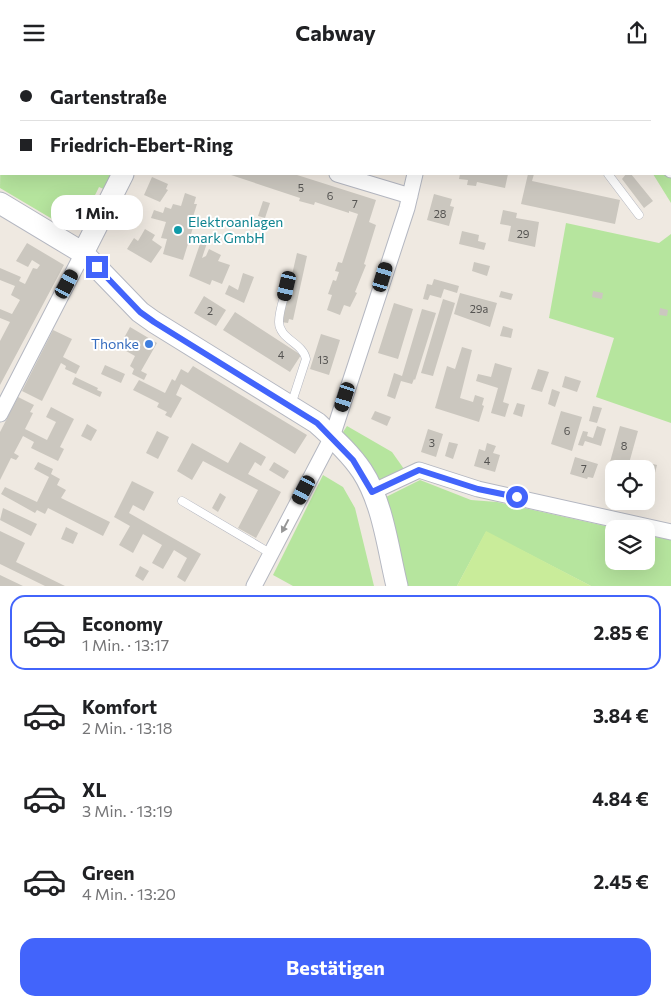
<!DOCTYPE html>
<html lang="de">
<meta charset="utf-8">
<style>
body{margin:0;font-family:Commissioner,sans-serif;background:#f2f2f2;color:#202124;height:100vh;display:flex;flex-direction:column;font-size:19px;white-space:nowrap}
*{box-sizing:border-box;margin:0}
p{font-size:16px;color:#757577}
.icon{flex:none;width:28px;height:28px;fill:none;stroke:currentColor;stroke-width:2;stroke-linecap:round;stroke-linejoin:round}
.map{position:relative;height:521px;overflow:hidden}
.panel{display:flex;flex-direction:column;background:#fff;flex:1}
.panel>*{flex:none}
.hud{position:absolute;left:0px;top:0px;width:671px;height:110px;box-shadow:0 5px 20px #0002;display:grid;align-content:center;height:110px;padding:0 20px;background:#fff}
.tools{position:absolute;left:605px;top:395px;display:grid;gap:10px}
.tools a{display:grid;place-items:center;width:50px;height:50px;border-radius:10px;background:#fff;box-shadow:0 5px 20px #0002;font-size:25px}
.end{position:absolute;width:22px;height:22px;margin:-11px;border:6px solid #4264fb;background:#fff;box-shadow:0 0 0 2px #fff}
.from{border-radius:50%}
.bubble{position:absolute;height:35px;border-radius:15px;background:#fff;box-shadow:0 5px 20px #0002;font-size:16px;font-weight:700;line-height:35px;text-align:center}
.car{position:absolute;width:15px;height:30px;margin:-15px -8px;border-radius:6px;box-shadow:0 0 4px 1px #0007;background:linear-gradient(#222 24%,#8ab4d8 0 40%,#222 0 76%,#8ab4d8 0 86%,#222 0)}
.hud b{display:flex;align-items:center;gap:18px;height:48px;font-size:19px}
.hud b+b{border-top:1px solid #e0e0e0}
.hud i{width:12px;height:12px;background:#202124}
ul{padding:9px 0 0;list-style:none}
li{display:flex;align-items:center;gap:15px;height:75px;margin:0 10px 8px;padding:0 10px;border:2px solid transparent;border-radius:15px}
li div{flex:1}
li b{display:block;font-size:19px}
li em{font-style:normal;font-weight:700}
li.active{border-color:#4264fb}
li>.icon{width:45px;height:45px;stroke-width:1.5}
.action{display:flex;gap:10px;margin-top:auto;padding:10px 20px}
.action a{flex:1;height:58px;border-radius:15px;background:#4264fb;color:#fff;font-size:20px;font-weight:700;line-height:58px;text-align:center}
header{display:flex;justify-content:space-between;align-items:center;height:65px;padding:0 20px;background:#fff;font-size:22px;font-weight:700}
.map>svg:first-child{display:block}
.green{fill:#b6e59e}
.pitch{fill:#c9ec9a}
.building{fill:#cbc7bf}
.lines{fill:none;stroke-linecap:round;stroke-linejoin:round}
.lane-casing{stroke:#b4b7c1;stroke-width:9}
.street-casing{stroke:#b4b7c1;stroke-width:17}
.secondary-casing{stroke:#b4b7c1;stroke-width:23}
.lane{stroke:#fff;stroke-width:8}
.street{stroke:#fff;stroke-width:15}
.secondary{stroke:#fff;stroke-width:21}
.oneway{fill:#969696}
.route{stroke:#4264fb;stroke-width:6}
.culture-dot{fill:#0f9aa8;stroke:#fff;stroke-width:2}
.shop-dot{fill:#3f7fe0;stroke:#fff;stroke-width:2}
.labels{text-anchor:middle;stroke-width:4;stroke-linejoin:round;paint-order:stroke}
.number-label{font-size:11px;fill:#555452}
.culture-label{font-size:14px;fill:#0d838f;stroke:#fff;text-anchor:start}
.shop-label{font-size:14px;fill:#366cbe;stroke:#fff;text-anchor:end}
</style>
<header><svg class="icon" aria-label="menu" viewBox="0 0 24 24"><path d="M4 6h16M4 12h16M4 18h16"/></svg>Cabway<svg class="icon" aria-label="share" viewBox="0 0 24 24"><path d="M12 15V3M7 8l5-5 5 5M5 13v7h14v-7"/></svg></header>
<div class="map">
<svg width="671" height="521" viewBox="0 0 671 521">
<rect width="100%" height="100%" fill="#efe9e1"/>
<!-- green -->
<path class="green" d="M1 68V109H114L106 125 99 122C87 147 85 149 59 158L0 123Z
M653 109H669L671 112V138Z
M566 158 659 178 671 169V358L596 332 614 273 549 253Z
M347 361 392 387 404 404 379 416 345 372 343 367Z
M323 410 343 422 355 443 374 521H293L273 510Z
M420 415 471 435 497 437 619 464H614V496H646V470L671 475V521H591L486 467 457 521H406L386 432Z"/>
<!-- pitch -->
<path class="pitch" d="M486 466 591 521H457Z"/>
<!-- building -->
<path class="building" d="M228 109H294L376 135 369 157 376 160 364 199 366 200 355 227 357 228 350 242 344 240 340 250 327 245 332 230 328 229 333 215 336 216 339 207 335 206 338 197 342 198 358 149 349 146V148L315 137 314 140 299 136 300 133Z
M460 109H508L505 123 477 117 476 121 467 120 468 115 459 114Z
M528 109H534L532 116 620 135 615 159 521 139Z
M626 109H631L653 136 644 143 622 114Z
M152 112 168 119 166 124 168 125 160 137 144 130Z
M185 128 196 132 194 139H197L192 155 195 156 183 195 163 189 167 174 161 173 166 157 151 153 154 145 163 148 165 142 171 144 173 139 181 141Z
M434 129 452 134 450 141 454 142 449 161 427 155Z
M263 136 270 138 265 153 258 151Z
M503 145 517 148 516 153 539 157 535 182 508 176 511 161 500 159Z
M145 164 155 170 152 175 162 182 151 198 127 184 134 173 138 176Z
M462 166 479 170 478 176 486 178 484 185 459 179Z
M201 176 207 178 202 193 206 191 209 184 221 190 218 196 230 200 222 219 212 215 210 220 189 211Z
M27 178 64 200 0 320V276L10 257 0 253V244L12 249 20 235 11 230 15 221 0 215V203L21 212 19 216 25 219 33 203 37 204 40 200 32 195 28 202 16 196Z
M297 188 307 191 293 255 289 254 288 258 281 257Z
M474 197 490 201 487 211 472 206Z
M243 208 254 212 244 238 225 229 229 220 238 225Z
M434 214 459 221 457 228 444 224 441 233 430 230 428 235 423 234 427 219 432 220Z
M501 226 513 229 511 235 499 232Z
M593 226 603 228 602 234 592 232Z
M460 228 497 238 490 262 454 249Z
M204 231 226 245 216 261 194 248Z
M443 234 455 238 433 311 421 308Z
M394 238 413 244 398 294 378 288Z
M660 243 668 245 667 251 659 250Z
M422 244 436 248 415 315 414 314 412 319 401 316 395 334 387 331 394 308 402 311Z
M235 247 301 290 290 307 223 265Z
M503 261 513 264 511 273 500 271Z
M130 262 157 278 141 306 147 309 144 315 132 309 134 304 130 301 135 291 119 282Z
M53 265 72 274 63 292 80 301 76 309 65 304 66 301 61 298 42 336 22 326Z
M321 269 340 275 329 310 310 304Z
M462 282 472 285 460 333 473 337 475 330 484 333 482 340 484 341 479 357 435 343 447 301 455 304Z
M495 298 512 303 503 337 509 339 505 352 491 348 498 323 476 316 478 309 491 312Z
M105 300 125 309 121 318 101 309Z
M193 301 307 370 295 389 181 319 176 330 182 333 171 353 165 350 167 347 157 342 159 338 133 325 139 315 165 328 172 314 175 316 181 304 188 308Z
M538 304 549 307 542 327 531 324Z
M565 311 581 316 577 327 562 322Z
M75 312 98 323 97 325 102 327 100 332 72 319Z
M552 324 560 327 555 342 548 339Z
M18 332 34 340 30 347 33 348 25 364 47 375 56 357 46 352 51 342 74 354 60 382 64 384 58 396 31 383 34 377 23 371 14 388 19 391 16 395 11 393 0 415V367Z
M517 338 525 340 522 352 513 349Z
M593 341 602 343 597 358 589 356Z
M375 346 391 352 387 361 371 354Z
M561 346 582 352 572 386 551 379Z
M87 359 97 365 91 376 81 371Z
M597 361 606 364 601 381 585 376 583 381 578 380 583 366 588 367 587 371 593 373Z
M620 361 638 366 628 402 632 404H621L622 400 610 397Z
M428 364 443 369 436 392 421 387Z
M157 366 169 372 158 394 146 388Z
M240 377 266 392 261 401 255 397 248 409 281 427 256 473 238 463 258 425 203 396 192 415 177 406 192 378 228 398Z
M449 377 458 379 453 394 445 391Z
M487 378 496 381 493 388 500 390 495 407 474 401 479 384 485 386Z
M575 392 598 399 593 413 588 412 587 414 570 409Z
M641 396 657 400 650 428 646 427V404H638Z
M38 397 53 404 51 409 60 414 57 420 66 425 61 433 110 457 103 471 48 443 45 449 37 445 35 448 1 429 5 422 37 437 49 412 34 404Z
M274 397 289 406 284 414 269 405Z
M132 416 154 427 144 446 133 440 129 448 201 489 185 517 177 512 187 493 174 485 163 504 152 498 162 480 143 469 133 488 119 480 130 461 114 452Z
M220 428 226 432 218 447 212 443Z
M3 443 37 459 31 471 0 455Z
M66 462 78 468 73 479 61 474Z
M0 466 25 478 16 497 65 521H45L0 499Z
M140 501 149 506 143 516 135 511Z
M0 510 23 521H0Z"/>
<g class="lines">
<defs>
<path id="lane" d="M558 0V1
M608 109 639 150
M287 221C284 233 279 245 279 257 279 274 303 278 306 294L291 340
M182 436 270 488"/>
<path id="street" d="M26 0 27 1
M622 0 623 1
M433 1V0
M0 63 1 62
M670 104 671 105
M337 109 410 131
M0 349 83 188
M372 427 419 405 478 424 671 467
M254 521 332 372 407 143 415 109"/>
<path id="secondary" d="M177 1V0
M0 138 83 188 140 247 154 257 317 358C333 373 350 388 362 406 383 438 388 484 397 521
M83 188 123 109"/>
</defs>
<!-- lane casing -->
<use href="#lane" class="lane-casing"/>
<!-- street casing -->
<use href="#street" class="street-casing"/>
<!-- secondary casing -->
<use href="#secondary" class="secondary-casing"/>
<!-- lane -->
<use href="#lane" class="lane"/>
<!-- street -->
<use href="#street" class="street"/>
<!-- secondary -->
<use href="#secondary" class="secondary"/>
</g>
<!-- one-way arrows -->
<defs><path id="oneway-solid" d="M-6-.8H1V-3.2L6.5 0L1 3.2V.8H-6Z" transform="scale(1.25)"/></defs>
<use class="oneway" href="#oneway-solid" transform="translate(285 461) rotate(118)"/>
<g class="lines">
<!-- route -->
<path class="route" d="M97 202 140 247 154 257 317 358 353 395 372 427 419 405 478 424 517 432"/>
</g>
<!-- markers -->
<circle class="culture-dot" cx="178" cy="165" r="5"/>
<circle class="shop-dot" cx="149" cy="279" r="5"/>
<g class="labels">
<!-- number labels -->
<g class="number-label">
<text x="301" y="127">5</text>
<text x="330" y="135">6</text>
<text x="355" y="143">7</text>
<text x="440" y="153">28</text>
<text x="523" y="173">29</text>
<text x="479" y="248">29a</text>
<text x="210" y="250">2</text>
<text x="281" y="294">4</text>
<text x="323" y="299">13</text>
<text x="567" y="370">6</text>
<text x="432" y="382">3</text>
<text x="624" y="385">8</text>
<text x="487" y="400">4</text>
<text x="584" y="408">7</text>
</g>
<!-- culture labels -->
<g class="culture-label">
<text x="188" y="162">Elektroanlagen<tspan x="188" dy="16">mark GmbH</tspan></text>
</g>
<!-- shop labels -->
<g class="shop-label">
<text x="139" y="284">Thonke</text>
</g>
</g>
</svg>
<div class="tools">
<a><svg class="icon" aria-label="locate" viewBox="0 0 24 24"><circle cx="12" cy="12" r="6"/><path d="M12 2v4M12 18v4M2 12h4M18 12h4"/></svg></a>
<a><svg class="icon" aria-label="layers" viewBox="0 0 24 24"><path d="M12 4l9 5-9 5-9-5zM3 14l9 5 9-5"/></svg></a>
</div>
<i class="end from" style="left:517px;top:432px"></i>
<i class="end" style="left:97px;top:202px"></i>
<div class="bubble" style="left:51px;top:130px;width:92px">1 Min.</div>
<i class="car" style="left:383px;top:212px;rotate:17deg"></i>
<i class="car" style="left:67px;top:219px;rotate:28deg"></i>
<i class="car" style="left:287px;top:221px;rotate:193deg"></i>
<i class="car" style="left:345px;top:332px;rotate:198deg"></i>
<i class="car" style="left:304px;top:425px;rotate:208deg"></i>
<div class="hud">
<b><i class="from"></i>Gartenstraße</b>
<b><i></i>Friedrich-Ebert-Ring</b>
</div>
</div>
<section class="panel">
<ul>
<li class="active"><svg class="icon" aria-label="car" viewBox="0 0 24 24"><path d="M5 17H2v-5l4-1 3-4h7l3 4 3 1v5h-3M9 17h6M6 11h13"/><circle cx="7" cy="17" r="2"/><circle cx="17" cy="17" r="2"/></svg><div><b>Economy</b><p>1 Min. · 13:17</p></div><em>2.85 €</em></li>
<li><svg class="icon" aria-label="car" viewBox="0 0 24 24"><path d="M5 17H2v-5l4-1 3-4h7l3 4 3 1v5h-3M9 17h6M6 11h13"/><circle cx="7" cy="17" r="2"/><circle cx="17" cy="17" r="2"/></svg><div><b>Komfort</b><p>2 Min. · 13:18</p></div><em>3.84 €</em></li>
<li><svg class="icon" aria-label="car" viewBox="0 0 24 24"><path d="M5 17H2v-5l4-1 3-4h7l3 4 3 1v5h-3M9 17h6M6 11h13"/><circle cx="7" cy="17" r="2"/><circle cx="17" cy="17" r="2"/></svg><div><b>XL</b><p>3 Min. · 13:19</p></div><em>4.84 €</em></li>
<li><svg class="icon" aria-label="car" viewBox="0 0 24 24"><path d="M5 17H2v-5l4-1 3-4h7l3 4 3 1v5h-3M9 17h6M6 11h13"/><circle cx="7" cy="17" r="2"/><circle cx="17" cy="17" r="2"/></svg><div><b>Green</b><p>4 Min. · 13:20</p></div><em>2.45 €</em></li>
</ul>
<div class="action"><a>Bestätigen</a></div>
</section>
